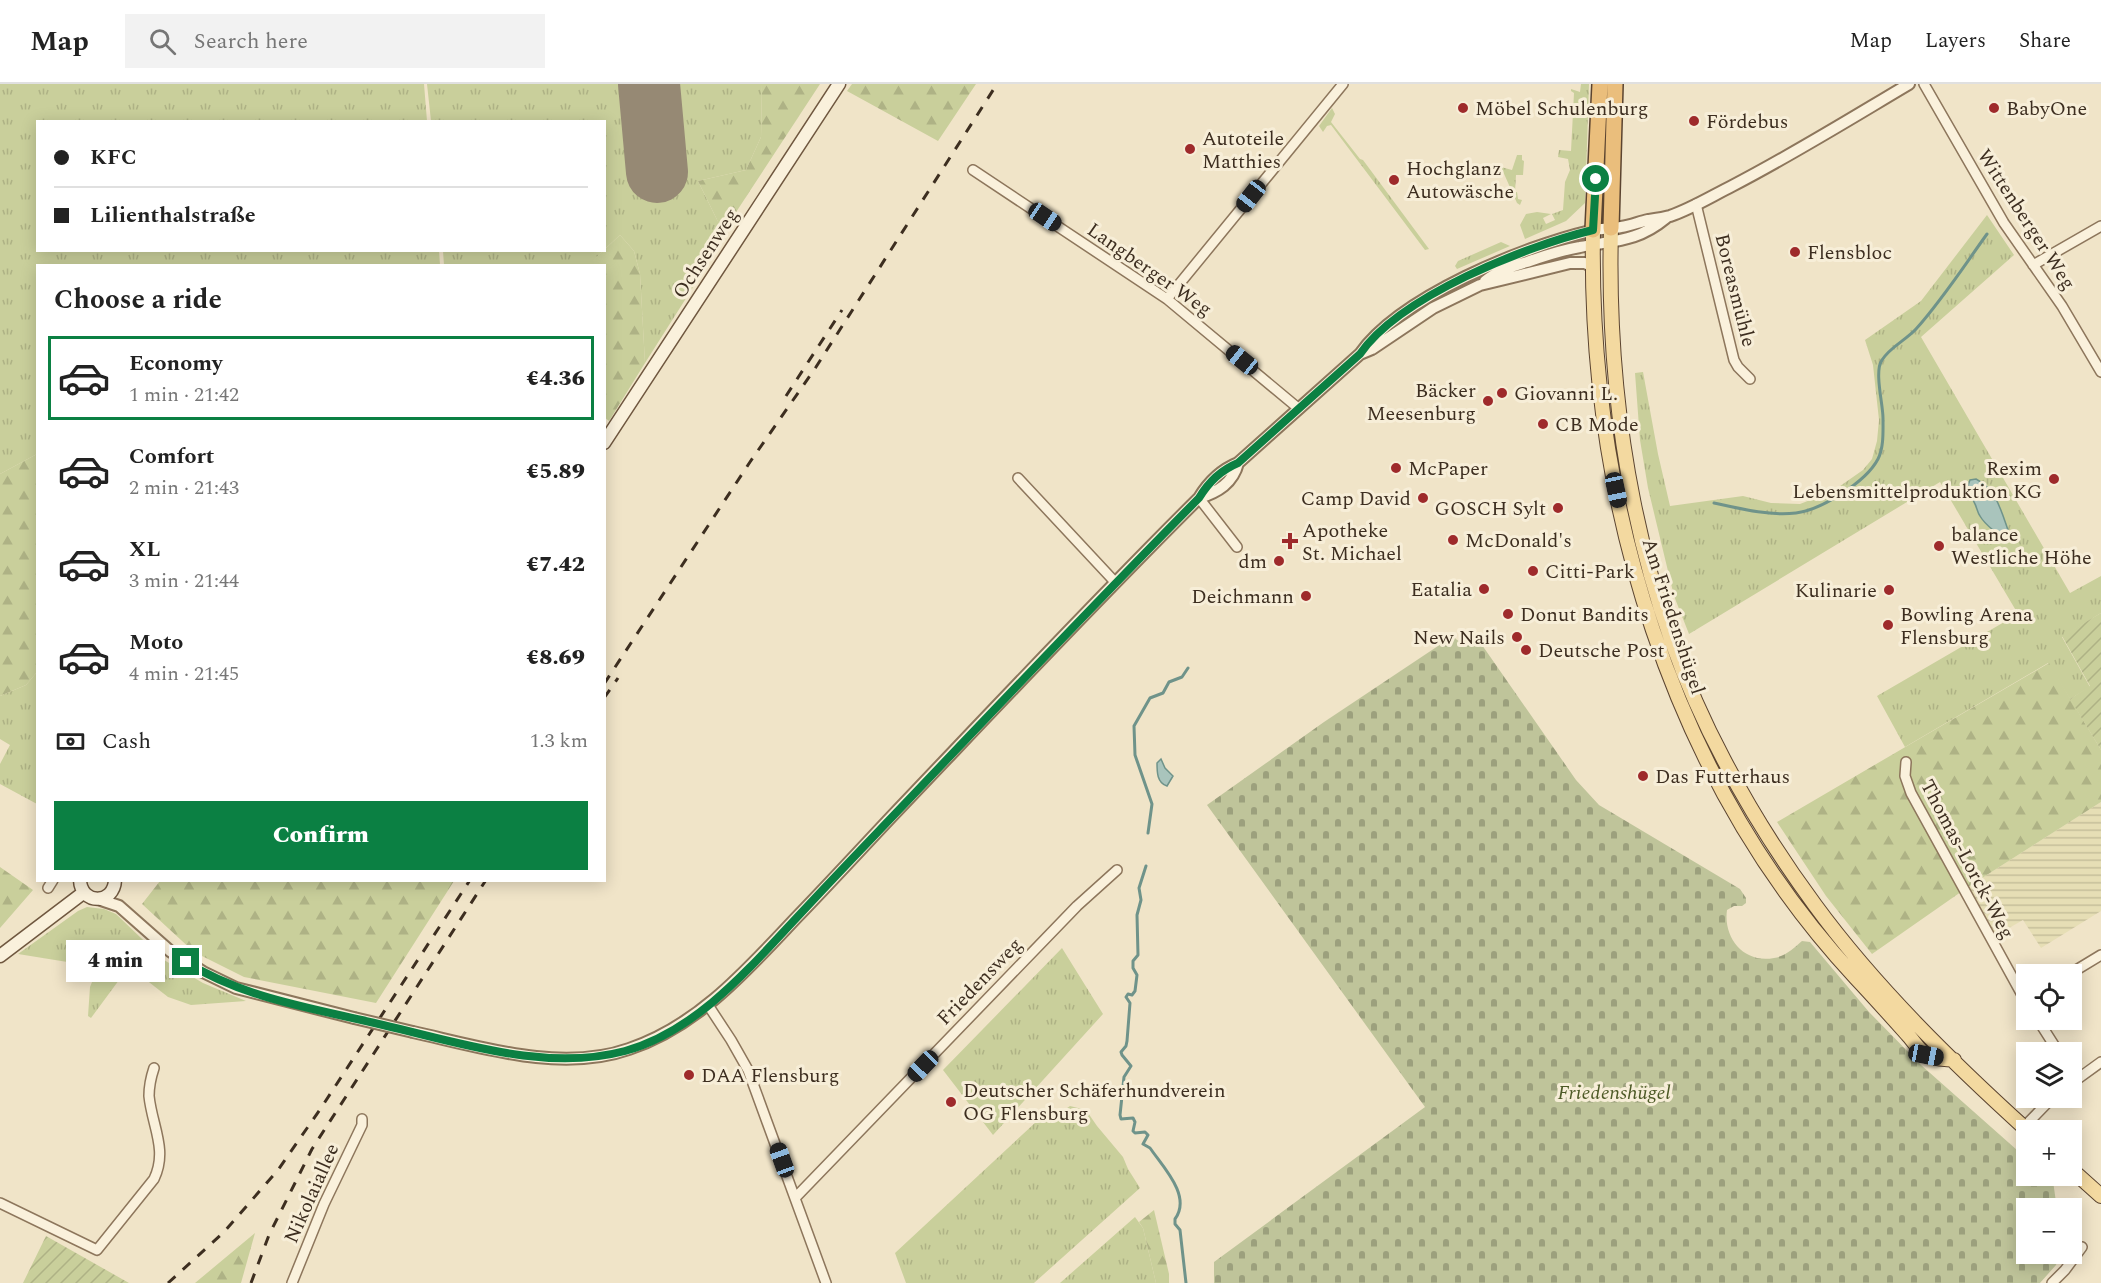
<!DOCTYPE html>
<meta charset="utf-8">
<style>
body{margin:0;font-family:Spectral,serif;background:#f2f2f2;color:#222;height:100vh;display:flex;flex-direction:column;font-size:22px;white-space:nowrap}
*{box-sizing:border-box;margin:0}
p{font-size:20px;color:#767676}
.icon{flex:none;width:33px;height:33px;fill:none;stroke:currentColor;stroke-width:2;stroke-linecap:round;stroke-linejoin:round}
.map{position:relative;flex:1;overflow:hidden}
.panel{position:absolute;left:36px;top:180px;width:570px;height:618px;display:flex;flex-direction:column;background:#fff;border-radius:0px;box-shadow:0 3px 15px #0003}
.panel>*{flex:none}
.guide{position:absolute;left:36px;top:36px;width:570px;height:132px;border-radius:0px;box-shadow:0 3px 15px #0003;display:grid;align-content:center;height:132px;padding:0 18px;background:#fff}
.fabs{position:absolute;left:2016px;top:880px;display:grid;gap:12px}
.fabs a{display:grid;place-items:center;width:66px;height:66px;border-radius:0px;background:#fff;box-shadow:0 3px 15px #0003;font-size:30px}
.end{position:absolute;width:27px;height:27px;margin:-14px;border:8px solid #0b8043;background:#fff;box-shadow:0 0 0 3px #fff}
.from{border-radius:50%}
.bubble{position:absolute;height:42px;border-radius:0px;background:#fff;box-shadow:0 3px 15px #0003;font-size:20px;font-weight:800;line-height:42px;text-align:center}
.car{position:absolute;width:18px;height:36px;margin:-18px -9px;border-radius:8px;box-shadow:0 0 4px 2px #0007;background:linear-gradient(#222 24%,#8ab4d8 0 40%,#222 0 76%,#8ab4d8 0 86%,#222 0)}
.guide b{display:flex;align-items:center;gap:21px;height:57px;font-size:22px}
.guide b+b{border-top:2px solid #e0e0e0}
.guide i{width:15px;height:15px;background:#222}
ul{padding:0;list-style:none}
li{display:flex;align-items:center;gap:18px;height:84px;margin:0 12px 9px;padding:0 6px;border:3px solid transparent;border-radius:0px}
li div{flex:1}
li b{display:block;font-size:22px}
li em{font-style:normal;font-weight:800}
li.current{border-color:#0b8043}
li>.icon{width:54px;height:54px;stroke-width:1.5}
h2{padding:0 18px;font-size:27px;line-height:72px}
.pay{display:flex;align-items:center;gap:15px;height:66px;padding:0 18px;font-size:22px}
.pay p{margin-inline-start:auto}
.primary-button{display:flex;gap:12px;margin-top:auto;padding:12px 18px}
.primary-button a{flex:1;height:69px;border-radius:0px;background:#0b8043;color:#fff;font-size:24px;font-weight:800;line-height:69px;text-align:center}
header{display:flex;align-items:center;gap:36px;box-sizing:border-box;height:84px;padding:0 30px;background:#fff;border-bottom:2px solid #e0e0e0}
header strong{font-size:28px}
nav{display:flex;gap:33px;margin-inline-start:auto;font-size:21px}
.search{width:420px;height:54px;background:#f2f2f2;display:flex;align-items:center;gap:15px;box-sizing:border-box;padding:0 21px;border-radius:0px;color:#767676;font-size:22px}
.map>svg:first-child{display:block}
.farmland{fill:url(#farmland-rules)}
.grass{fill:url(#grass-tufts)}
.forest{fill:url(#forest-firs)}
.cemetery{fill:url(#cemetery-stones)}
.garden{fill:url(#garden-furrows)}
.water{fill:#a9c4bc;stroke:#6f938a;stroke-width:1.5}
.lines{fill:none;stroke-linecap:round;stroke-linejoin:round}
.stream{stroke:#6f938a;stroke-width:3}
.taxiway{stroke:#968974;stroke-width:26}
.runway{stroke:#968974;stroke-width:62}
.minor-casing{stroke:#8d765c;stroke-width:12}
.tertiary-casing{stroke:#8d765c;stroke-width:14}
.secondary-casing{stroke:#6f573f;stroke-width:15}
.primary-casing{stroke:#5b4430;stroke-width:16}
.trunk-casing{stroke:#5b4430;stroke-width:18}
.minor{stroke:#faf1dc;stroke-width:9}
.tertiary{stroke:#faf1dc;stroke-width:10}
.secondary{stroke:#faf1dc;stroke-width:12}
.primary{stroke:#f3d9a0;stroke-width:14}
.trunk{stroke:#eabe7c;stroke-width:15}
.rail{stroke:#3d2e20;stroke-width:3;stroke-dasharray:10 10;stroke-linecap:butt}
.tertiary-bridge-casing{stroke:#8d765c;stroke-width:14;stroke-linecap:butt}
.tertiary-bridge{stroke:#faf1dc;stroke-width:10}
.route{stroke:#0b8043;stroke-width:8}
.poi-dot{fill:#9e2a2b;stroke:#f7eed8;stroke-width:2}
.labels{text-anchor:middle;stroke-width:6;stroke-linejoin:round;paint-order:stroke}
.poi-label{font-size:20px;fill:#3d2e20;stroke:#f7eed8;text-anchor:start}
.street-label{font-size:20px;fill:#3d2e20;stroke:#f7eed8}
.park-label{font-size:20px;font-style:italic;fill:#4d5a26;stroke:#f7eed8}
</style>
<header>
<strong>Map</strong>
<div class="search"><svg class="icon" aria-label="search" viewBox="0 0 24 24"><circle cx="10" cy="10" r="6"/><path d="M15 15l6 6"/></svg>Search here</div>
<nav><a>Map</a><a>Layers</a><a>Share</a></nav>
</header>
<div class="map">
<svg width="2101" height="1199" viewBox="0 0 2101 1199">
<defs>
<pattern id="farmland-rules" width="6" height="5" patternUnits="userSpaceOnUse" patternTransform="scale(1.5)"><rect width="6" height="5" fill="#e6deb5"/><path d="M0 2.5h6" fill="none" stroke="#c6bf9b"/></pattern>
<pattern id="grass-tufts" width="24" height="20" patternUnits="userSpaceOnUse" patternTransform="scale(1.5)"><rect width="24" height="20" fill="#c9cf9b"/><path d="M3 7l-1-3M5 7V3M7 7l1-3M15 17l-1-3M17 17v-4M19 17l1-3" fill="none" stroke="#aeb285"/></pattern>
<pattern id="forest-firs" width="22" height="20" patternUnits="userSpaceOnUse" patternTransform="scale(1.5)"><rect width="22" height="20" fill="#c9cf9b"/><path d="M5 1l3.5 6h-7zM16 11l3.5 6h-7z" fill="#aeb285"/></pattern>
<pattern id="cemetery-stones" width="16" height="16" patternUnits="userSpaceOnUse" patternTransform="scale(1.5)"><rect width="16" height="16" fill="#bfc49a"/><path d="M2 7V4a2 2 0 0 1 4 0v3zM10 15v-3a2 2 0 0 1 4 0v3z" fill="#9ca07d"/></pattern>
<pattern id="garden-furrows" width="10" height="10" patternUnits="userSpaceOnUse" patternTransform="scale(1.5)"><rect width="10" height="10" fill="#c9cf9b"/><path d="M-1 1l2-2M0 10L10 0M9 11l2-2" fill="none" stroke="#aeb285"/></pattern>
</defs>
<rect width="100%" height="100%" fill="#f0e4c8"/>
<!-- farmland -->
<path class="farmland" d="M2101 718V827L2041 864 2023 836 1995 852 1968 803Z"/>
<!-- grass -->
<path class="grass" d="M0 0H424L427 37 38 38V166H439L440 181 38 182 37 370 0 390Z
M427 0H762L761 53 746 86 698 97 723 148V156L645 279 640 190 634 167 620 151 605 165 604 38 431 37Z
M1581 0H1589L1585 119 1566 137 1525 155 1520 141 1526 130 1537 128 1551 130 1543 134 1546 140 1555 136 1552 130 1563 126 1565 98 1570 86 1568 75 1558 73 1559 66 1571 67 1574 9 1571 7V5L1580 8Z
M1332 24 1335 30 1331 38 1360 75 1363 76 1429 165 1425 166 1331 41 1327 42 1323 48 1319 42Z
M1517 71H1522V76L1524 77 1523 91H1516L1515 108H1517L1518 115 1522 116 1520 121 1517 119 1501 83 1512 86Z
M1987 131 2014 171 1921 253 2070 509 2101 492V529L2062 553 2090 603 2070 615 2048 579 1905 663 1877 612 2018 530 1940 398 1689 550 1674 512 1648 404 1640 356 1635 289 1643 288 1658 370 1670 422 1743 412 1771 419 1800 420 1833 407 1863 386 1872 375 1877 357 1879 336 1873 281 1865 256 1921 217Z
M1501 158 1510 162 1457 185 1455 182 1458 177Z
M443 167H603L588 182 444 181Z
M37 588V720L0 700V680L10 661 0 655V612L26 601Z
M87 823 104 825 116 830 164 876 203 899 246 917 191 921 168 913 145 895 122 892 91 934 88 932 90 903 96 888 92 882 18 870 78 827Z
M1062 864 1103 930 993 1051 943 986Z
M1070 1022 1086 1026 1097 1042 1123 1073 1128 1085 1140 1104 1034 1199H906L895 1169 1050 1025 1057 1031Z
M1135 1133 1143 1144 1156 1199H1060Z"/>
<!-- forest -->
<path class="forest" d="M762 0H820L723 148 698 97 746 86 761 53Z
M852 0H976L938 57 847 7Z
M620 151 634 167 640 190 645 279 609 337 604 333V182L588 181Z
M37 370V588L26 601 0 612V390Z
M2049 579 2101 666V718L1968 803 1872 870 1826 812 1777 738Z
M0 783 33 806 0 844Z
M160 797V796L454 797 376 919 244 893 194 868 142 820Z
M1154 1126 1169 1190V1199H1156L1143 1144 1139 1138Z
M255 1149 241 1199H195Z"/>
<!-- cemetery -->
<path class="cemetery" d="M1453 552C1464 565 1472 555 1482 561L1576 696 1599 721 1740 805 1746 814V819L1742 822H1734L1727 826C1723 854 1744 880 1774 874 1786 872 1794 864 1802 857L1810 858 1869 928 1921 981 2026 1074V1092H2047L2053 1097 2057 1125H2026V1170H2060L2056 1181 2040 1199H1214V1178L1425 1023 1207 721 1324 638Z"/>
<!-- garden -->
<path class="garden" d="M2101 529V666L2070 615 2090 602 2062 552Z
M46 1152 129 1199H23Z"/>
<!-- water -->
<path class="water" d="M1976 395C1999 407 2002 432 2011 454L2009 457C2000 452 1985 441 1980 432 1977 428 1977 423 1974 418 1970 409 1965 407 1970 396Z
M1161 675 1165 684 1173 692 1167 702C1157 699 1157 688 1157 679Z"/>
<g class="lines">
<!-- stream -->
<path class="stream" d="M1714 419C1741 425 1769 432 1796 429 1821 426 1866 398 1878 375 1884 363 1883 347 1883 334 1883 320 1874 287 1882 276 1890 263 1906 256 1916 245 1942 216 1964 182 1987 150
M1148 749 1152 720 1135 671 1134 642 1150 614 1163 609 1169 598 1182 593 1188 584
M1146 782 1139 804 1141 816 1137 831 1138 871 1133 877V884L1137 891 1135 907 1132 911 1128 910 1126 913 1130 919 1127 957 1126 962 1121 968 1122 971 1131 982 1124 993 1120 1031 1121 1035 1133 1034 1135 1038 1133 1047 1135 1049 1145 1048 1148 1051 1143 1060 1150 1064C1163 1083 1192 1112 1175 1135V1140L1180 1146 1186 1199"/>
<!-- taxiway -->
<path class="taxiway" d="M651 20 664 0"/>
<!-- runway -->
<path class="runway" d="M649 0 657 88"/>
<defs>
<path id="minor" d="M1924 0 2004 139 2062 222 2101 288
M973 86 1167 215 1298 324
M1696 120 1734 276 1738 283 1750 295
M2033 181 2101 142
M1167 215 1343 0
M1018 394 1115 498
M1199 414 1237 463
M1906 678 1905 692 1911 709 2026 918
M48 804 53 796
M2068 891 2101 871
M708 921 731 956 748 986 826 1199
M2038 936 2059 969
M2072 999 2101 978
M2024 1043 2052 1014
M795 1114 1077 822 1117 786
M0 1119 97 1166 154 1095C168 1066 152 1042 149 1012 149 1002 151 993 154 984
M292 1199 324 1120 362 1041V1035
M2052 1199 2065 1186 2082 1163"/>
<path id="tertiary" d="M1485 197C1497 187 1512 182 1527 178 1544 172 1562 166 1580 163 1615 156 1637 158 1666 134
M1360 270 1372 265 1433 224 1480 201 1570 179H1585L1593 183
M1199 414C1218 408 1233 399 1238 379
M101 816 119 822 170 867 203 888 236 904 354 934
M413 948C480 963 561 989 629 965 698 942 747 886 796 834 829 800 861 765 894 730 995 624 1095 517 1199 414 1208 399 1221 386 1238 379L1360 270C1400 213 1523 163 1590 147 1600 144 1611 145 1621 143 1630 142 1639 138 1648 136 1655 135 1663 134 1670 132 1691 125 1712 112 1732 102 1792 71 1850 35 1909 0"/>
<path id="secondary" d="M604 359 839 0
M80 796C81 821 114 821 115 796
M0 872 83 809"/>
<path id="primary" d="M1611 144C1606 325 1638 515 1724 676 1750 726 1781 775 1815 821 1875 903 1953 979 2028 1047
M1593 146C1588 415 1670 694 1856 894 1873 912 1890 931 1907 950 1913 956 1919 967 1926 971 1933 975 1946 975 1954 976
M2072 1086 2101 1112"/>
<path id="trunk" d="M1611 144 1615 0
M1593 146 1600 0"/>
</defs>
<!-- minor casing -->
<use href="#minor" class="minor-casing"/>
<!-- tertiary casing -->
<use href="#tertiary" class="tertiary-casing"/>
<!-- secondary casing -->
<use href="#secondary" class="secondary-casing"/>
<!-- primary casing -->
<use href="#primary" class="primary-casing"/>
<!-- trunk casing -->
<use href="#trunk" class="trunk-casing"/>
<!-- minor -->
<use href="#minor" class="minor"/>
<!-- tertiary -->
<use href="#tertiary" class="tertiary"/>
<!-- secondary -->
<use href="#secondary" class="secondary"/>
<!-- primary -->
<use href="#primary" class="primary"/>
<!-- trunk -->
<use href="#trunk" class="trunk"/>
<!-- rail -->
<path class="rail" d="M786 312 842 226
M604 600 750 378 816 283 997 0
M604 614 618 594
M168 1199 224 1148 278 1086 321 1024 470 796
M251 1199 269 1151 312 1065 486 796"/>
<defs>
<path id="tertiary-bridge" d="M354 934 413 948"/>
</defs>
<!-- tertiary-bridge casing -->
<use href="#tertiary-bridge" class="tertiary-bridge-casing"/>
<!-- tertiary-bridge -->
<use href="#tertiary-bridge" class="tertiary-bridge"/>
</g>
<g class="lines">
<!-- route -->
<path class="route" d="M186 878C245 915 317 925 383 941 461 959 546 988 625 967 698 947 752 881 802 828 839 788 877 749 915 709 1009 610 1103 511 1199 414 1208 399 1221 386 1238 379L1360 270C1400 212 1526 162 1593 146L1596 95"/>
</g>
<!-- markers -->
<g class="poi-dot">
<circle cx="1463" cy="24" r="6"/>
<circle cx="1994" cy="24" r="6"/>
<circle cx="1694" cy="37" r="6"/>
<circle cx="1190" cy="65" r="6"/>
<circle cx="1394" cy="96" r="6"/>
<circle cx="1795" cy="168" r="6"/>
<circle cx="1502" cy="309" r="6"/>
<circle cx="1488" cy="317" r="6"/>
<circle cx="1543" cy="340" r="6"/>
<circle cx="1396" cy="384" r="6"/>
<circle cx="2054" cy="395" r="6"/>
<circle cx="1423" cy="414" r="6"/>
<circle cx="1558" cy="424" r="6"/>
<circle cx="1453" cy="456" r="6"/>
<path d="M1287 448h6v6h6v6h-6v6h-6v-6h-6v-6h6z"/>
<circle cx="1939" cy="462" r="6"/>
<circle cx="1279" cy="477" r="6"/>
<circle cx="1533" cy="487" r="6"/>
<circle cx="1484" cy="505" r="6"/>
<circle cx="1889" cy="506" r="6"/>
<circle cx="1306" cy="512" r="6"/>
<circle cx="1508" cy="530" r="6"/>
<circle cx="1888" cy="541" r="6"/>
<circle cx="1517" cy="553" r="6"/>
<circle cx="1526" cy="566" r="6"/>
<circle cx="1643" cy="692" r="6"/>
<circle cx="689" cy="991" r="6"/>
<circle cx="951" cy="1018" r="6"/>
</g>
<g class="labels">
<!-- poi labels -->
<g class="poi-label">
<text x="1475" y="31">Möbel Schulenburg</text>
<text x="2006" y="31">BabyOne</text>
<text x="1706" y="44">Fördebus</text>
<text x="1202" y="61">Autoteile<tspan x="1202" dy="23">Matthies</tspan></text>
<text x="1406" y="91">Hochglanz<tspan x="1406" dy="23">Autowäsche</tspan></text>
<text x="1807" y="175">Flensbloc</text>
<text x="1476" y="313" text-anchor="end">Bäcker<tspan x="1476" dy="23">Meesenburg</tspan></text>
<text x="1514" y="316">Giovanni L.</text>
<text x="1555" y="347">CB Mode</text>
<text x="1408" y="391">McPaper</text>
<text x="2042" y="391" text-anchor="end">Rexim<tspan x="2042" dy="23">Lebensmittelproduktion KG</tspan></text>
<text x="1411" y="421" text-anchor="end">Camp David</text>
<text x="1546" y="431" text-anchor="end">GOSCH Sylt</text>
<text x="1302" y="453">Apotheke<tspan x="1302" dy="23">St. Michael</tspan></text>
<text x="1951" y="457">balance<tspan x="1951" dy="23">Westliche Höhe</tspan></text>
<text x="1465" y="463">McDonald's</text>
<text x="1267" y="484" text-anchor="end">dm</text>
<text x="1545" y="494">Citti-Park</text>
<text x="1472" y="512" text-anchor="end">Eatalia</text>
<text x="1877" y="513" text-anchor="end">Kulinarie</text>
<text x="1294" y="519" text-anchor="end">Deichmann</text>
<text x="1520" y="537">Donut Bandits</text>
<text x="1900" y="537">Bowling Arena<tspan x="1900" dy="23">Flensburg</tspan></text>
<text x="1505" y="560" text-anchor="end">New Nails</text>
<text x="1538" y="573">Deutsche Post</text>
<text x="1655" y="699">Das Futterhaus</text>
<text x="701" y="998">DAA Flensburg</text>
<text x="963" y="1013">Deutscher Schäferhundverein<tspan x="963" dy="23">OG Flensburg</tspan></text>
</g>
<!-- street labels -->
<g class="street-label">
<text transform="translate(2027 135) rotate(57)" y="7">Wittenberger Weg</text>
<text transform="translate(705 169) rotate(-57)" y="7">Ochsenweg</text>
<text transform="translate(1150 185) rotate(35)" y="7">Langberger Weg</text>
<text transform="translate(1736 206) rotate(76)" y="7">Boreasmühle</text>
<text transform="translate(1674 532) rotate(72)" y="7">Am Friedenshügel</text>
<text transform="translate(1968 775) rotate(62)" y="7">Thomas-Lorck-Weg</text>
<text transform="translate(979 897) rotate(-46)" y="7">Friedensweg</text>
<text transform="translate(311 1109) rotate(-66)" y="7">Nikolaiallee</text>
</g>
<!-- park labels -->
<g class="park-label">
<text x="1614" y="1015">Friedenshügel</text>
</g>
</g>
</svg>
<div class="fabs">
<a><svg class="icon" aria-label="locate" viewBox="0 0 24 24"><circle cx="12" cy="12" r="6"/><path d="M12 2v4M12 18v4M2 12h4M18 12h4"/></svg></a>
<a><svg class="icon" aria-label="layers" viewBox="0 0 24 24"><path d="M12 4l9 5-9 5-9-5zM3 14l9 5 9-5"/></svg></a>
<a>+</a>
<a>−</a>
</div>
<i class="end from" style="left:1596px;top:95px"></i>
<i class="end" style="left:186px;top:878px"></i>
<div class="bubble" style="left:66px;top:856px;width:99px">4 min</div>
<i class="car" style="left:1251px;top:112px;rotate:218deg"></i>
<i class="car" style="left:1045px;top:133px;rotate:124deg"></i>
<i class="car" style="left:1242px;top:276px;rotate:309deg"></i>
<i class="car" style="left:1616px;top:406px;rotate:168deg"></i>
<i class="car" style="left:1926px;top:971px;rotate:101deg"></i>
<i class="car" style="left:923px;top:982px;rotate:224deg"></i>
<i class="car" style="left:782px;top:1076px;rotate:340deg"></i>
<div class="guide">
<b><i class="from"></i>KFC</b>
<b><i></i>Lilienthalstraße</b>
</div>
<section class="panel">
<h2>Choose a ride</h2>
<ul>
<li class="current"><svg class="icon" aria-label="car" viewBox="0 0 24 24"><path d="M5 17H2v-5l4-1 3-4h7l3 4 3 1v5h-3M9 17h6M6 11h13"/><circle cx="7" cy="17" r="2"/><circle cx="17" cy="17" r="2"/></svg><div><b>Economy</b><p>1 min · 21:42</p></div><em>€4.36</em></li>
<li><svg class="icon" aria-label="car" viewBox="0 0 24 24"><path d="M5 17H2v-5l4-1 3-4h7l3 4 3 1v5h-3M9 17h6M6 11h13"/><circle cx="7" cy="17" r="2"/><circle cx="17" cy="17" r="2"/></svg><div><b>Comfort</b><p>2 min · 21:43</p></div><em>€5.89</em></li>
<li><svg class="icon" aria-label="car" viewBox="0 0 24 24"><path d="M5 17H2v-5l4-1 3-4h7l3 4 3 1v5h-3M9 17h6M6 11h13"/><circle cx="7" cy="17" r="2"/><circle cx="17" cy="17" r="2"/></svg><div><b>XL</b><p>3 min · 21:44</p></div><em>€7.42</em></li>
<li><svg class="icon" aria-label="car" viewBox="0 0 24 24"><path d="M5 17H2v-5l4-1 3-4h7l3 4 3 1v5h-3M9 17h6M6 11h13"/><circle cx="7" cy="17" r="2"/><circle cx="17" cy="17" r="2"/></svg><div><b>Moto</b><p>4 min · 21:45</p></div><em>€8.69</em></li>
</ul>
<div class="pay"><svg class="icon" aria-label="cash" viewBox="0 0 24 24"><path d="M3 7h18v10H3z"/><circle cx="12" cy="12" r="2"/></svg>Cash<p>1.3 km</p></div>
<div class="primary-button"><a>Confirm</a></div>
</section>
</div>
